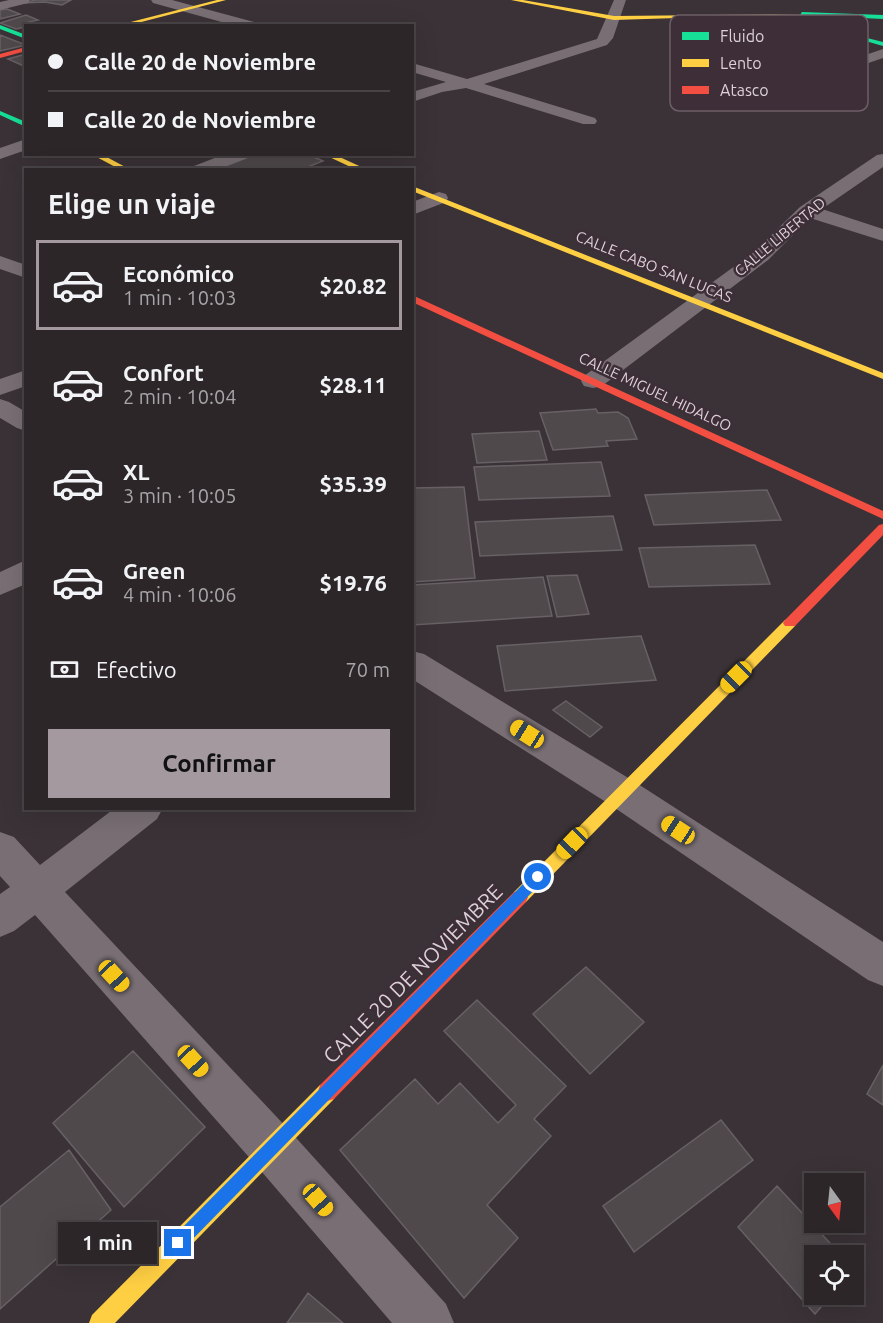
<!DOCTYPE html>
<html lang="es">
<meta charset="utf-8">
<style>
body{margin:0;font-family:Ubuntu,sans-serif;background:#342e30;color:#f1f3f6;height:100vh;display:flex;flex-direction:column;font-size:22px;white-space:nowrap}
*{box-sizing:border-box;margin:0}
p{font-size:20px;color:#a6a5a8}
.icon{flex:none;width:33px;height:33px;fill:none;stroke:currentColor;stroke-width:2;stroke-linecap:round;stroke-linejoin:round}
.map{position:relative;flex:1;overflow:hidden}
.details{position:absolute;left:24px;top:168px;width:390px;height:642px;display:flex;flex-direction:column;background:#2c2628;border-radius:0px;box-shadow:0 6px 24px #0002,0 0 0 2px #484345}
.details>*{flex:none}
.banner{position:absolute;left:24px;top:24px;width:390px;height:132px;border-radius:0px;box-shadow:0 6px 24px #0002,0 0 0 2px #484345;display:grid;align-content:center;height:132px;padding:0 24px;background:#2c2628}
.needle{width:39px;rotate:165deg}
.fabs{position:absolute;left:804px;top:1173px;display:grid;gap:12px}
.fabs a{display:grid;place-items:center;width:60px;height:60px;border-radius:0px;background:#2c2628;box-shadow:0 6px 24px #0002,0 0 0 2px #484345;font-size:30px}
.end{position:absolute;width:27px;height:27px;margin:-14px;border:8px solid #1a73e8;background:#fff;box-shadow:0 0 0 3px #fff}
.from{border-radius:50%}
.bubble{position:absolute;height:42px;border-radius:0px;background:#2c2628;box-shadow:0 6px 24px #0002,0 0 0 2px #484345;font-size:20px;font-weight:700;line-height:42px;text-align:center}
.car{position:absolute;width:18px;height:36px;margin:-18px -9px;border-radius:8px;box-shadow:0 0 4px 2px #0007;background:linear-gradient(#f5c518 24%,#345 0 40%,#f5c518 0 76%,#345 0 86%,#f5c518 0)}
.banner b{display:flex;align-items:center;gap:21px;height:57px;font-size:22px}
.banner b+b{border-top:2px solid #484345}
.banner i{width:15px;height:15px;background:#f1f3f6}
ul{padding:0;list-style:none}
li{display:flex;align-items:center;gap:18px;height:90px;margin:0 12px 9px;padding:0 12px;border:3px solid transparent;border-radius:0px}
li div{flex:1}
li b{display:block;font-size:22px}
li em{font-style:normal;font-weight:700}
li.active{border-color:#a3999f}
li>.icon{width:54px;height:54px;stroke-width:1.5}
h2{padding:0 24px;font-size:27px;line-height:72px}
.pay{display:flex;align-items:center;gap:15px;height:66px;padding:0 24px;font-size:22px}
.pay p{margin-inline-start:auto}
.button{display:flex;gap:12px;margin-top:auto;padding:12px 24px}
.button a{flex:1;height:69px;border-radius:0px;background:#a3999f;color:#111;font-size:24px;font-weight:700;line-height:69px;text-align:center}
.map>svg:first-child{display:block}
.building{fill:#4f494c;stroke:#676064;stroke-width:1.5}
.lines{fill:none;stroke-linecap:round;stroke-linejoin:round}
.street{fill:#786e73;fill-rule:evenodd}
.fast{fill:#16e098;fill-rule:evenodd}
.slow{fill:#ffcf43;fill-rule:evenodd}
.jam{fill:#f24e42;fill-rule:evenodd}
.route{fill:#1a73e8}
.labels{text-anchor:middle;stroke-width:5;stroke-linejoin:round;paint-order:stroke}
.far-street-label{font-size:15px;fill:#dbd1d7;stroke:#3e2e37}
.near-street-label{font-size:21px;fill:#dbd1d7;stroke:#3e2e37}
.key{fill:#3e2e37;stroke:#6d5f67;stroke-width:1.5}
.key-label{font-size:16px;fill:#dbd1d7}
</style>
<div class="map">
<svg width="883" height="1323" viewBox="0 0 883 1323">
<rect width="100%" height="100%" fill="#3a3236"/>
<!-- building -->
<path class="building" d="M36 0H71L62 5 45 2 23 3Z
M7 9 20 14 0 19V10Z
M26 15 38 20 24 23 30 26 16 29 0 23Z
M0 35 26 45 0 51Z
M26 54V67L8 59Z
M246 154H307L323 161 300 170H229L218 164Z
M596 409 598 413 618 412 628 418 637 439 606 441 608 446 553 450 540 413Z
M539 431 547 460 477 463 472 434Z
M601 462 610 496 479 500 474 467Z
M464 487 475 578 412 582V488Z
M767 490 781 520 654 525 645 495Z
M613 516 622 550 480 556 475 522Z
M755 545 770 584 649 587 639 548Z
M577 575 589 614 557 617 547 576Z
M543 577 552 616 412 625V585Z
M641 636 656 680 505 691 497 646Z
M566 701 602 727 590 737 553 710Z
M586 967 644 1022 590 1074 533 1014Z
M477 1000 566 1086 534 1119 551 1136 487 1205 518 1238 464 1298 340 1150 415 1079 438 1104 460 1083 498 1123 516 1105 444 1031Z
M133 1051 205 1127 124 1207 53 1123Z
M883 1065V1105L867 1094Z
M721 1120 753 1160 634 1252 603 1206Z
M69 1150 111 1210 0 1309V1207Z
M777 1186 842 1256H814V1294H832L815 1314 738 1227Z
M308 1293 343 1323H287Z"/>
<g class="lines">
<!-- street -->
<path class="street" d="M9 0H30L28 3 0 10V2Z
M151 0H172L258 23 259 26H236L153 3Z
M614 0H626L613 38 607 45 484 84 595 118 597 121 595 124H583L466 88 442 92 412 102V92L446 82 412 72V63L467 79 597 39Z
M883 49V58L796 88 791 90 783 85 786 82Z
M26 139V150L0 159V148Z
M225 154H250L248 158 217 170H191L194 166Z
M883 154V167L822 209 883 229V241L810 218 768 260 602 386 593 388 584 386 581 381 584 376 754 252 800 207 877 155Z
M439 192 446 194 448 198 446 202 412 215V202Z
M0 256 26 265V278L0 269Z
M26 370V386L0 395V379Z
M0 399 9 402 26 412V431L17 428 0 418Z
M26 560V584L0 595V572Z
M412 651 424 654 635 782 883 942V986L868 980 609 804 412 679Z
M115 808H163L157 819 65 892 289 1130 446 1304 454 1323H392L255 1164 35 915 14 931 0 937V894L10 887 0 876V832L14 837 40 865Z"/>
<!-- fast -->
<path class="fast" d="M802 12 883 15V19L800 15Z
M822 16 836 20 859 36 883 42V46L855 38 832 22 820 19Z
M0 25 26 35V39L0 29Z
M0 111 26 122V127L0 115Z"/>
<!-- slow -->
<path class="slow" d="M217 0H226L126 26H115Z
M511 0H523L614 16 805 14 614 20Z
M91 154H101L131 170H121Z
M323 154H333L368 170H357Z
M412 186 883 373V379L412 191Z
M790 618 797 623 795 626 526 902 520 904 514 902 512 897 514 892 785 620Z
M327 1083 334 1085 336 1092 334 1099 115 1323H89L92 1315 320 1085Z"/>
<!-- jam -->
<path class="jam" d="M26 47V51L0 58V54Z
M412 295 883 511V519L412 302Z
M883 524V535L795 626H785L783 623 785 620 879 525Z
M520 890 526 892 528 897 526 902 334 1099 327 1101 320 1099 318 1092 320 1085 514 892Z"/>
</g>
<!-- route -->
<path class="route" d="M538 872 544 877 543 881 184 1248 178 1250 173 1248 171 1243 173 1237 534 873Z"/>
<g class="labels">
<!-- far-street labels -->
<g class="far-street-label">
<text transform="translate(780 237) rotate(-40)" y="5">CALLE LIBERTAD</text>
<text transform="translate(654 267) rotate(22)" y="5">CALLE CABO SAN LUCAS</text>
<text transform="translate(655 392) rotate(25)" y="5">CALLE MIGUEL HIDALGO</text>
</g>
<!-- near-street labels -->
<g class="near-street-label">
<text transform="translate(413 974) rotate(-45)" y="7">CALLE 20 DE NOVIEMBRE</text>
</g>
</g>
<!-- legend -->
<rect x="670" y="15" width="198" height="96" rx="9" class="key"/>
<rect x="682" y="32" width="27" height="8" fill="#16e098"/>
<rect x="682" y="59" width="27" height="8" fill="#ffcf43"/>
<rect x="682" y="86" width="27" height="8" fill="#f24e42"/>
<g class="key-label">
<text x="720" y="42">Fluido</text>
<text x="720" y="69">Lento</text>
<text x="720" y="96">Atasco</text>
</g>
</svg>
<div class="fabs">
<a><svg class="needle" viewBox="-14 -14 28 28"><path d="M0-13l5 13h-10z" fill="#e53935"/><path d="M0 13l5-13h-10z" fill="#a6a5a8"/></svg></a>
<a><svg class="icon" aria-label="locate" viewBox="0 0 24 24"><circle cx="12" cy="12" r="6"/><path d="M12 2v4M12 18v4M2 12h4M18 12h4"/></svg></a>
</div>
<i class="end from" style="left:538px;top:877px"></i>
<i class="end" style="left:178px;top:1243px"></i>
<div class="bubble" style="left:58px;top:1222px;width:99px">1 min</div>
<i class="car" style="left:736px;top:677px;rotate:225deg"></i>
<i class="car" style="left:527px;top:734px;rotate:302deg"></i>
<i class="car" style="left:678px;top:830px;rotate:303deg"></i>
<i class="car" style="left:572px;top:843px;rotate:224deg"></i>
<i class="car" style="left:114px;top:976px;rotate:137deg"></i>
<i class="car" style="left:193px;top:1061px;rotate:137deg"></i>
<i class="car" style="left:318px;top:1200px;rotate:139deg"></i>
<div class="banner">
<b><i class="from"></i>Calle 20 de Noviembre</b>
<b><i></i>Calle 20 de Noviembre</b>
</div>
<section class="details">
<h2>Elige un viaje</h2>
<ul>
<li class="active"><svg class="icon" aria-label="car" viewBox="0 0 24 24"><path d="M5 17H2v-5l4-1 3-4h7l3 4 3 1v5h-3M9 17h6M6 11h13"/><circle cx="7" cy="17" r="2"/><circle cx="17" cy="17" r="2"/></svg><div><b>Económico</b><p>1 min · 10:03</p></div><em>$20.82</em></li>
<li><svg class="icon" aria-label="car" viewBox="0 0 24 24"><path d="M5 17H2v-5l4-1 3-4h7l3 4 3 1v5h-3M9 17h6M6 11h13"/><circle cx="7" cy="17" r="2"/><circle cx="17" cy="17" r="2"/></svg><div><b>Confort</b><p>2 min · 10:04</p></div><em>$28.11</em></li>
<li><svg class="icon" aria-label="car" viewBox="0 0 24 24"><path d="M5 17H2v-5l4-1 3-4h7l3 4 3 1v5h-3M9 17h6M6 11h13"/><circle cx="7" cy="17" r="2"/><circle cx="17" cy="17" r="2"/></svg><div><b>XL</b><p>3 min · 10:05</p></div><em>$35.39</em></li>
<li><svg class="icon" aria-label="car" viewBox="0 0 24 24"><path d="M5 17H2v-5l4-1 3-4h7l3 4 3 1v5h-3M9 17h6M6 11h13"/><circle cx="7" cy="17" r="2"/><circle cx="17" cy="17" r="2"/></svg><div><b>Green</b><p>4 min · 10:06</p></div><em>$19.76</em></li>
</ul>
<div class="pay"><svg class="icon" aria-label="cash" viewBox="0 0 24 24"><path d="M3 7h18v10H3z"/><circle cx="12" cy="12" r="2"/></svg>Efectivo<p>70 m</p></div>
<div class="button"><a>Confirmar</a></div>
</section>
</div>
